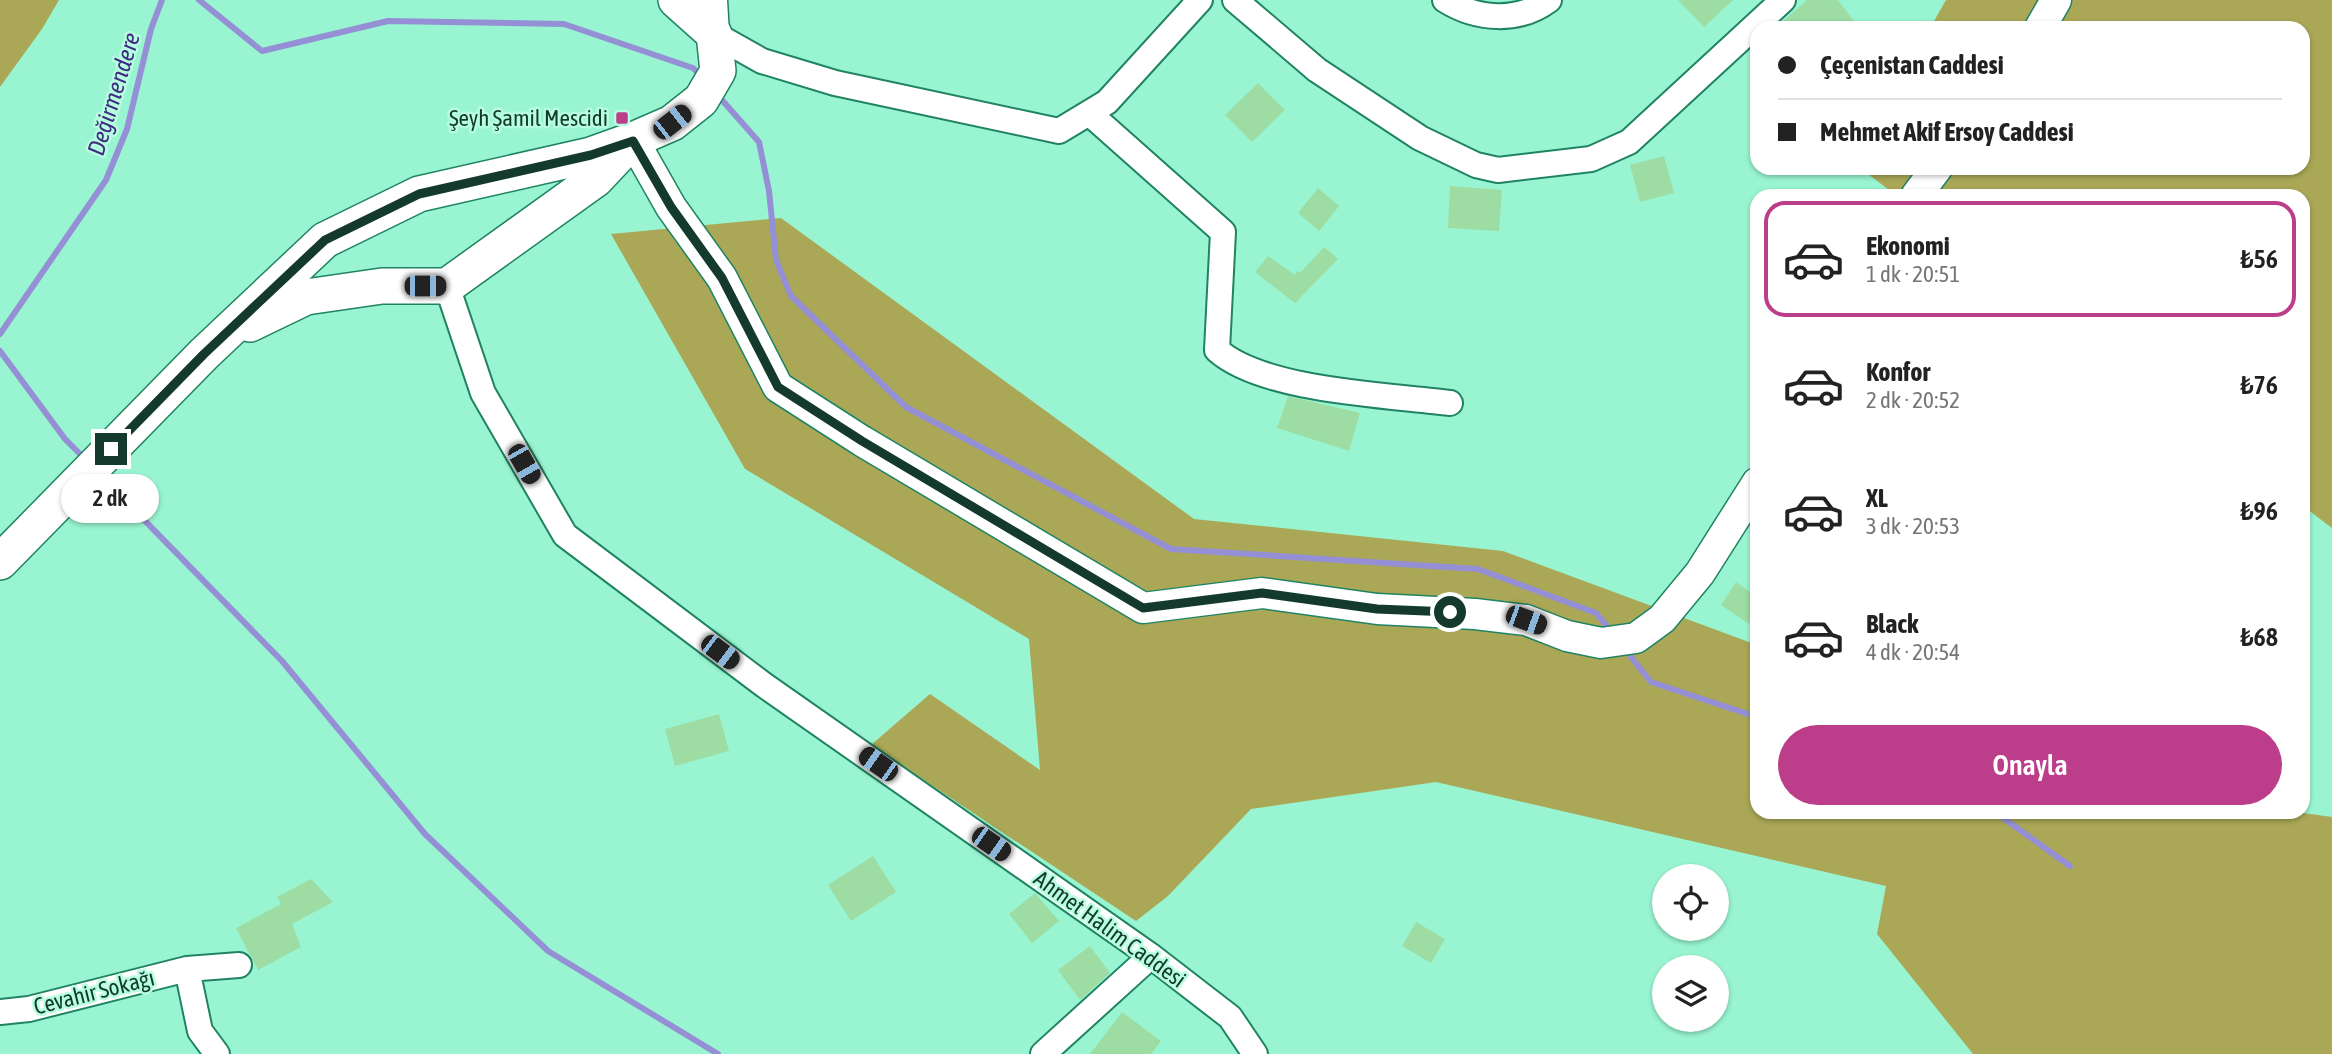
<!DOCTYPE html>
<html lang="tr">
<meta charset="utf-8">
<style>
body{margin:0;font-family:"Asap Condensed",sans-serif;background:#f2f2f2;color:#222;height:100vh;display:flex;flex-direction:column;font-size:26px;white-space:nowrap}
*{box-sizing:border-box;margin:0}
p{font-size:23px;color:#767676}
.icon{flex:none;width:38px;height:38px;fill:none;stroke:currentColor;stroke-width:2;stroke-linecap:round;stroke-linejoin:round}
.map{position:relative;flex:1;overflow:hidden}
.side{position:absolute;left:1750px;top:189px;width:560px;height:630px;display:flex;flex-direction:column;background:#fff;border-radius:21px;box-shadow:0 2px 5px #0004}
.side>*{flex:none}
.guide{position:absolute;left:1750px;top:21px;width:560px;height:154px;border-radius:21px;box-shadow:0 2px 5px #0004;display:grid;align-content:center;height:154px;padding:0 28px;background:#fff}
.fabs{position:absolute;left:1652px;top:864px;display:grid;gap:14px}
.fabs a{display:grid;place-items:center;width:77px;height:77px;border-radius:50%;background:#fff;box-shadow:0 2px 5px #0004;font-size:35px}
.end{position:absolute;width:32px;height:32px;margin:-16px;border:9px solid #133a2d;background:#fff;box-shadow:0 0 0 4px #fff}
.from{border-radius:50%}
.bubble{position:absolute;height:49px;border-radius:24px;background:#fff;box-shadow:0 2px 5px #0004;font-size:23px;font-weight:600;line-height:49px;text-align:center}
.car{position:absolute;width:21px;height:42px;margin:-21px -10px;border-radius:9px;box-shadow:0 0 5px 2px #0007;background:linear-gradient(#222 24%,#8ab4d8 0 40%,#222 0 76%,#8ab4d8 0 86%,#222 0)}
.guide b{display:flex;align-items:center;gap:24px;height:66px;font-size:26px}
.guide b+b{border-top:2px solid #e0e0e0}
.guide i{width:18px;height:18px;background:#222}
ul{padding:12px 0 0;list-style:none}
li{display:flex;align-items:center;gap:21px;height:116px;margin:0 14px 10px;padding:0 14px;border:4px solid transparent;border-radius:21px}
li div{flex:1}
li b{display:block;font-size:26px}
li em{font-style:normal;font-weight:600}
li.selected{border-color:#bc3d8a}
li>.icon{width:63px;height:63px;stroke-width:1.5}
.action{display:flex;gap:14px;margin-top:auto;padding:14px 28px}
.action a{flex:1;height:80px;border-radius:42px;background:#bc3d8a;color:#fff;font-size:28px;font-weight:600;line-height:80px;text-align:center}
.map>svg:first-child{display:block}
.forest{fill:#aaa856}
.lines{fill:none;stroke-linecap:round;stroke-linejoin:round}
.stream{stroke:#958fd6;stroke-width:6}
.building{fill:#9ddda4}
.minor-casing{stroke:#208364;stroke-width:28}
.tertiary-casing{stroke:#208364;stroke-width:33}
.secondary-casing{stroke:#208364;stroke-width:38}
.minor{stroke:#fff;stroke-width:24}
.tertiary{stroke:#fff;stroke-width:30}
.secondary{stroke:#fff;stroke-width:35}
.route{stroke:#133a2d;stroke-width:9}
.poi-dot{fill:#bc3d8a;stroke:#b7fee1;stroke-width:2.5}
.labels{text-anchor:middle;stroke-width:5;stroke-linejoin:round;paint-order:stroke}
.poi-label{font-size:23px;fill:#133a2d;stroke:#b7fee1;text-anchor:end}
.street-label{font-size:23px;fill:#133a2d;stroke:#b7fee1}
.water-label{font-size:24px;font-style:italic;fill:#3e2d81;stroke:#b7fee1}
</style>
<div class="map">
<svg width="2332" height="1054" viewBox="0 0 2332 1054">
<rect width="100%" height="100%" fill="#99f5d1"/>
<!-- forest -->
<path class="forest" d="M0 0H59L42 29 0 87Z
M1946 0H2332V528L2303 506V196H1897L1860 168H2303V28H1930Z
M781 218 1194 519 1503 551 1757 645V812H2296L2332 817V1054H1973L1877 934 1886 886 1436 782 1251 809 1168 896 1136 921 871 745 930 694 1040 770 1029 639 745 469 611 234Z"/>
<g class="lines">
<!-- stream -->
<path class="stream" d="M199 0 262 51 388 21 564 24 693 68 697 72
M722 100 759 142 769 191 776 260 791 296 906 407 1171 549 1478 569 1596 613 1606 625
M0 334 106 180 127 129 151 29 162 0
M0 351 65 439 80 454
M106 481 282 661 425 834 548 951 718 1054
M1631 657 1651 682 1757 717
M1995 812 2070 866"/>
</g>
<!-- building -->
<path class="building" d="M1678 0H1733L1704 27Z
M1807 0H1838L1859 28H1775Z
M1258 83 1285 110 1252 142 1225 115Z
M1664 156 1674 193 1640 202 1630 165Z
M1450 186 1502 190 1499 231 1448 228Z
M1318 188 1339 206 1319 231 1298 213Z
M1324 247 1338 259 1295 303 1255 272 1268 256 1295 275 1297 271 1300 273Z
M1288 396 1360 413 1349 451 1277 428Z
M1736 582 1757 597V612L1749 624 1721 605Z
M719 714 729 751 675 766 665 729Z
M873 856 896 892 851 921 828 885Z
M311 879 333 902 292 924 301 947 258 970 236 928 281 904 277 897Z
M1035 893 1059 921 1032 943 1009 914Z
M1416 922 1445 939 1431 963 1402 946Z
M1090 946 1110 973 1080 1000 1058 970Z
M1122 1012 1161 1041 1151 1054H1090Z"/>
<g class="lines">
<defs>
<path id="minor" d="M1235 0 1317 70 1420 138 1476 165 1498 170 1591 159 1629 142 1783 0
M1445 0C1477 20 1518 23 1549 0
M714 34 762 61 835 83 1059 131 1107 102 1200 0
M1089 113 1223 232 1217 350C1263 391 1387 395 1450 403
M447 286 483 393 565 535 764 685 1151 956 1230 1017 1255 1054
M187 969 239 965
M0 1012 29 1009 187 969 200 1031 217 1054
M1043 1054 1151 956"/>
<path id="tertiary" d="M712 0 714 34
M2040 28 2056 0
M633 140 671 207 722 278 778 387 862 441 1143 608 1262 593 1377 609 1475 614 1526 620 1567 636 1601 643 1636 638 1662 619 1700 573 1757 483
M1916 196 1937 168"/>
<path id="secondary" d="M250 324 306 297 382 286H447L596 179 628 145
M0 562 204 354 325 240 419 194 591 155 633 140 672 123 701 100 718 71 714 34 676 0"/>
</defs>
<!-- minor casing -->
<use href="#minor" class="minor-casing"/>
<!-- tertiary casing -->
<use href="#tertiary" class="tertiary-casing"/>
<!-- secondary casing -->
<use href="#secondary" class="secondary-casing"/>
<!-- minor -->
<use href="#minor" class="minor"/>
<!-- tertiary -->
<use href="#tertiary" class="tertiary"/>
<!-- secondary -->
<use href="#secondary" class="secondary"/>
</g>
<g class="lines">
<!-- route -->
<path class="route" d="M111 449 204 354 325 240 419 194 591 155 633 141 671 207 722 278 778 387 862 441 1143 608 1262 593 1377 609 1450 612"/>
</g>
<!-- markers -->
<rect class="poi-dot" x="615" y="111" width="14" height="14" rx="3.5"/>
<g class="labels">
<!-- poi labels -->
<g class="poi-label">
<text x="608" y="126">Şeyh Şamil Mescidi</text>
</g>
<!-- street labels -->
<g class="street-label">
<text transform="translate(1110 929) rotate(36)" y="8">Ahmet Halim Caddesi</text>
<text transform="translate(94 992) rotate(-14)" y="8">Cevahir Sokağı</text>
</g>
<!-- water labels -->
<g class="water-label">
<text transform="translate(114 94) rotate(-73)" y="8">Değirmendere</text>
</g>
</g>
</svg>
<div class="fabs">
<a><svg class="icon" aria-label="locate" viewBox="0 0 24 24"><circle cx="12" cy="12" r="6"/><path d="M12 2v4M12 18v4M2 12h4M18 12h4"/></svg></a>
<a><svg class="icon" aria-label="layers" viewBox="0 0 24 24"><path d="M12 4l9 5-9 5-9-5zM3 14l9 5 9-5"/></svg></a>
</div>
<i class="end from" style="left:1450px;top:612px"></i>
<i class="end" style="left:111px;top:449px"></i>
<div class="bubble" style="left:61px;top:474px;width:98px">2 dk</div>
<i class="car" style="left:672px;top:122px;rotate:52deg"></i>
<i class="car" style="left:425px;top:286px;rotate:90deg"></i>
<i class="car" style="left:524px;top:464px;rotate:150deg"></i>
<i class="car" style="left:1526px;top:620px;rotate:110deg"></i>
<i class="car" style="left:720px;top:652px;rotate:127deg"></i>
<i class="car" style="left:878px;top:764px;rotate:305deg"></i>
<i class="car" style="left:991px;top:844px;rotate:125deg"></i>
<div class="guide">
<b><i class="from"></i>Çeçenistan Caddesi</b>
<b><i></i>Mehmet Akif Ersoy Caddesi</b>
</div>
<section class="side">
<ul>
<li class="selected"><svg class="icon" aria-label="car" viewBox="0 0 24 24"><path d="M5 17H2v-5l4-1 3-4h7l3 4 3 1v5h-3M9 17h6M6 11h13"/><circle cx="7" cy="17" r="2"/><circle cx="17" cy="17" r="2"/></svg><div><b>Ekonomi</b><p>1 dk · 20:51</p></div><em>₺56</em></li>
<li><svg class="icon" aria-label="car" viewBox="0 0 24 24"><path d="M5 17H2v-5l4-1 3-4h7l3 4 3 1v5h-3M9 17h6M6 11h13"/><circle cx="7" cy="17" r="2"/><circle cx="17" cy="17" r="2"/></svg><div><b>Konfor</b><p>2 dk · 20:52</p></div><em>₺76</em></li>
<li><svg class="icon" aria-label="car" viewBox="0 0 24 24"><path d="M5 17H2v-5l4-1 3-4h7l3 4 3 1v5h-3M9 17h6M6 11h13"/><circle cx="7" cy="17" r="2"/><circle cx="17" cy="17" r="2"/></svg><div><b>XL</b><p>3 dk · 20:53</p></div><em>₺96</em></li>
<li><svg class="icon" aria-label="car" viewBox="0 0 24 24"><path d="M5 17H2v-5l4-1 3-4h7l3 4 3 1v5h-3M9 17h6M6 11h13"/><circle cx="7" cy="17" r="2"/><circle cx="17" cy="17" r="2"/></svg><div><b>Black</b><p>4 dk · 20:54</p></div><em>₺68</em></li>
</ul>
<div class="action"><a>Onayla</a></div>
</section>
</div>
